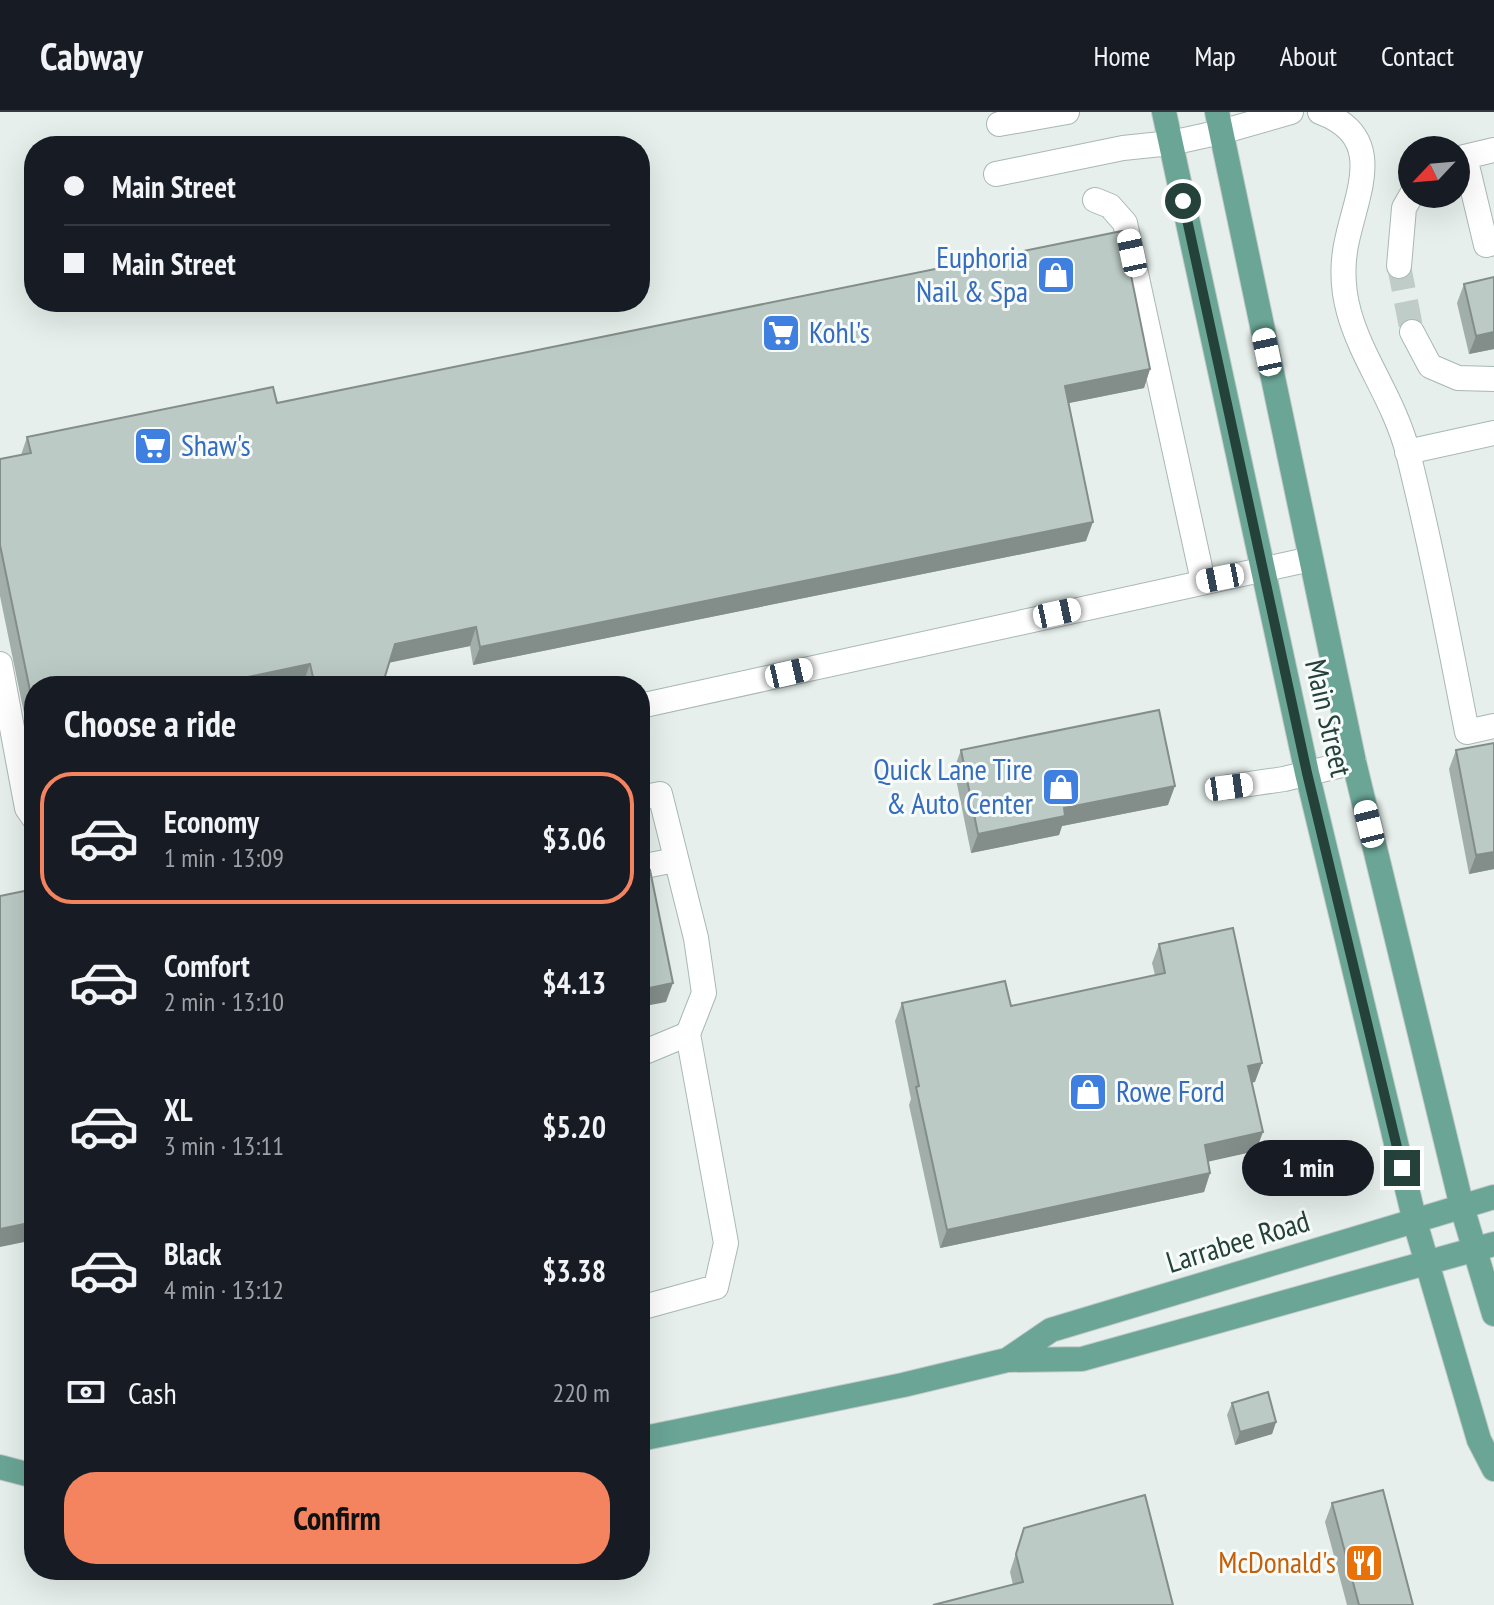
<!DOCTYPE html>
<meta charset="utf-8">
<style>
body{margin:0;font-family:"PT Sans Narrow",sans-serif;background:#20242c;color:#f1f3f6;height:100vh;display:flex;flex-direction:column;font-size:30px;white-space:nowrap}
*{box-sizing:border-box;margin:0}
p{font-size:26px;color:#9ea1a6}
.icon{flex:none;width:44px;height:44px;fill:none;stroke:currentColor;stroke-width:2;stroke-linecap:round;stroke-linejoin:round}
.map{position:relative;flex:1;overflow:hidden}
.details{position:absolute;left:24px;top:564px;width:626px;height:904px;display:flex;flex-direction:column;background:#171b24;border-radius:32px;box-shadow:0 8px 32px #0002}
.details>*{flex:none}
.banner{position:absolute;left:24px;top:24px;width:626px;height:176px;border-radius:32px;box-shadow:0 8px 32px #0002;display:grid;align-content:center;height:176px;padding:0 40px;background:#171b24}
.needle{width:52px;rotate:244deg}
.controls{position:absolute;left:1398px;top:24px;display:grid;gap:16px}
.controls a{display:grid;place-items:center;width:72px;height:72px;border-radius:50%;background:#171b24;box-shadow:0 8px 32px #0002;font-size:40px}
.end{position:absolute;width:36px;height:36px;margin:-18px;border:10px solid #24423a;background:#fff;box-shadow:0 0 0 4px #fff}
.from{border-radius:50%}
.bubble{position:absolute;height:56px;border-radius:28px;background:#171b24;box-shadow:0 8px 32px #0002;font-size:26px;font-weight:700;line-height:56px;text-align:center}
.car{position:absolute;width:24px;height:48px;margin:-24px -12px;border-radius:10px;box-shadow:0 0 6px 2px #0007;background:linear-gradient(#fff 24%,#345 0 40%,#fff 0 76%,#345 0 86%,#fff 0)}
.banner b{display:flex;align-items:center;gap:28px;height:76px;font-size:30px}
.banner b+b{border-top:2px solid #363941}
.banner i{width:20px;height:20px;background:#f1f3f6}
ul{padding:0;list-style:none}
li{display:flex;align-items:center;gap:24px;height:132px;margin:0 16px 12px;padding:0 24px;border:4px solid transparent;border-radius:32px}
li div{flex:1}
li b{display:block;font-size:30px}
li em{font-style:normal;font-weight:700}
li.on{border-color:#f4845f}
li>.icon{width:72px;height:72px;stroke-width:1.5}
h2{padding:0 40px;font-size:36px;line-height:96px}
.pay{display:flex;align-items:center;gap:20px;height:88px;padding:0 40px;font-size:30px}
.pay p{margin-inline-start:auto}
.primary-button{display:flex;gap:16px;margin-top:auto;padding:16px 40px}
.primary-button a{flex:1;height:92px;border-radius:32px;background:#f4845f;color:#111;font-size:32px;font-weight:700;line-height:92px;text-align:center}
header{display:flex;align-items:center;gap:48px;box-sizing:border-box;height:112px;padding:0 40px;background:#171b24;border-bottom:2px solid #363941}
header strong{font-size:38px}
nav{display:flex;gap:44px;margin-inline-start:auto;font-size:28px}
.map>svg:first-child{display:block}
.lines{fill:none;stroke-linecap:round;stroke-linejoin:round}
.minor-tunnel{stroke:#bfccc8;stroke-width:24;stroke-dasharray:24 12;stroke-linecap:butt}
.minor-casing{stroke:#a8b8b2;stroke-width:26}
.major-casing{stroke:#c2cac8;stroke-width:26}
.minor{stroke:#fff;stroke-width:24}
.major{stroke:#6aa596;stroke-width:24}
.wall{fill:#a1aea9}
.shaded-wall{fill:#838d89}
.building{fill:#bbcac4;stroke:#838d89;stroke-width:2}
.route{stroke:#24423a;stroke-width:10}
.labels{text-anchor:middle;stroke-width:6;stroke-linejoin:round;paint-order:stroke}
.shop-label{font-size:30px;fill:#366cbe;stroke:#f7fbf9;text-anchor:start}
.street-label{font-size:30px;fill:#24423a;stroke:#f7fbf9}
.food-label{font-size:30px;fill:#c56008;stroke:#f7fbf9;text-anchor:end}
</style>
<header>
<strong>Cabway</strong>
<nav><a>Home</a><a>Map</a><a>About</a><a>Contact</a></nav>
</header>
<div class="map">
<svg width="1494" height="1493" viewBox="0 0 1494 1493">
<rect width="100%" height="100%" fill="#e6efeb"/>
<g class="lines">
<!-- minor-tunnel -->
<path class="minor-tunnel" d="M1399 154 1412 220"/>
<defs>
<path id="minor" d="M1320 0C1385 24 1359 76 1348 124 1326 211 1388 263 1408 341 1431 433 1449 527 1467 620L1494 614
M999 12 1067 0
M1465 45 1486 133 1494 131
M1456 47 1494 38
M996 62 1123 36 1171 31 1221 20 1291 0
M1095 88 1110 94 1125 111 1203 469
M1399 154 1404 96 1412 82
M1412 220 1430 254 1458 266 1494 267
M1407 340 1494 321
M0 552 27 696 34 706
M640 594 1311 447
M1229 675 1284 667 1354 650
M640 686 660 682 696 826 704 881 688 922 640 942
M640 755 675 748
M640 1196 716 1175 726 1131 688 922"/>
<path id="major" d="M1164 0 1307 661 1415 1110 1479 1328 1494 1357
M1217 0 1354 650 1462 1095 1494 1202
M1007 1248 1051 1218 1494 1085
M640 1327 903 1273 1007 1248 1082 1247 1494 1132
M0 1355 34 1364"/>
</defs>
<!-- minor casing -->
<use href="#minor" class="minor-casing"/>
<!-- major casing -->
<use href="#major" class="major-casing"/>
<!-- minor -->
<use href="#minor" class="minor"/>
<!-- major -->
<use href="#major" class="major"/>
</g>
<!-- wall -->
<path class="wall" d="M1464 172 1494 237 1469 242 1457 191Z
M1150 257 1144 276 1069 291 1086 429 473 553 470 534 389 550 382 574H304L303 571 34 574V650L0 484V347L21 343 27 325 277 291Z
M1494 631V757L1469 762 1449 657 1456 638Z
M961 638 1168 693 1062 714 1059 723 971 741 954 657Z
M1159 832 1255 970H1252L1256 1039 1208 1049 1210 1061 1204 1080 940 1136 909 993 911 987 895 909 902 891 1011 894 1155 863 1152 851Z
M1232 1291 1276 1310 1272 1322 1235 1333 1227 1303Z
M1332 1391 1413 1493H1347L1325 1410Z
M1024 1416 1173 1493 1013 1473 1010 1460Z"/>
<!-- shaded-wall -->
<path class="shaded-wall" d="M1494 220V237L1469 242 1476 224Z
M1150 257 1144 276 1059 293 1065 274Z
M1093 410 1086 429 473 553 480 535Z
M476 515 470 534 388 551 395 532Z
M310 552 303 571 289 574H205Z
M1175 674 1168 693 1062 714 1059 723 971 741 978 722 1064 696Z
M1494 740V757L1469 762 1476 743Z
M673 871 666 890 640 895V878Z
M1262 951 1255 970 1242 973 1248 954Z
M1263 1020 1256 1039 1198 1052 1205 1033Z
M1210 1061 1204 1080 940 1136 947 1118Z
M34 1110V1128L0 1135V1117Z
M1276 1310 1272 1322 1235 1333 1240 1320Z"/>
<!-- building -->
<path class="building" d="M1122 119 1150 257 1065 274 1093 410 480 535 476 515 395 532 382 574H315L310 552 205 574H34V598L0 433V347L31 341 27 325 273 275 277 291Z
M1494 165V220L1476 224 1464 172Z
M1159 598 1175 674 1064 696 1065 704 978 722 961 638Z
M1494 631V740L1476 743 1456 638Z
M650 758 673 871 640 878V760Z
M34 777V1110L0 1117V784Z
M1233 816 1262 951 1248 954 1263 1020 1205 1033 1210 1061 947 1118 916 975 919 974 902 891 1005 869 1011 894 1165 861 1159 832Z
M1268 1280 1276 1310 1240 1320 1232 1291Z
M1383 1378 1413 1493H1359L1332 1391Z
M1145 1383 1173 1493H933L1023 1470 1016 1442 1024 1416Z"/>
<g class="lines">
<!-- route -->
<path class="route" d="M1183 89 1307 661 1402 1056"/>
</g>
<!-- icons -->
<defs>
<symbol id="shop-square" viewBox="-11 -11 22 22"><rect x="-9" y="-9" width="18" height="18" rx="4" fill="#3f7fe0" stroke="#f7fbf9"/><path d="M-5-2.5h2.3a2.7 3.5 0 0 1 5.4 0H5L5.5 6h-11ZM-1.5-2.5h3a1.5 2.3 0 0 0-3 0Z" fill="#fff"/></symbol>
<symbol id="supermarket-square" viewBox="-11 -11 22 22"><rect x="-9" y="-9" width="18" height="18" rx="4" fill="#3f7fe0" stroke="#f7fbf9"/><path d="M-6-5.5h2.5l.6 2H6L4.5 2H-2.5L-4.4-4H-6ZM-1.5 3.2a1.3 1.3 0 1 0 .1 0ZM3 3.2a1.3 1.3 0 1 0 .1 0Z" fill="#fff"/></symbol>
<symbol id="restaurant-square" viewBox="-11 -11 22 22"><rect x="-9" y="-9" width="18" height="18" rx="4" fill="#e8710a" stroke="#f7fbf9"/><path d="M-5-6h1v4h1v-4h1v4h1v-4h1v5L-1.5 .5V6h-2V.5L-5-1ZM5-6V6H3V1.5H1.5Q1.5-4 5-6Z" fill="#fff"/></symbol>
</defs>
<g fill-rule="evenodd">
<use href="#shop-square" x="1034" y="141" width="44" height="44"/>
<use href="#supermarket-square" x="759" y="199" width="44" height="44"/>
<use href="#supermarket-square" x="131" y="312" width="44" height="44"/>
<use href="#shop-square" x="1039" y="653" width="44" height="44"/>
<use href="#shop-square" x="1066" y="958" width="44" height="44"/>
<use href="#restaurant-square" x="1342" y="1429" width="44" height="44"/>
</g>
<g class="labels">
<!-- shop labels -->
<g class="shop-label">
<text x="1028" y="156" text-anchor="end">Euphoria<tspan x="1028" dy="34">Nail &amp; Spa</tspan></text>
<text x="809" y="231">Kohl's</text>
<text x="181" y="344">Shaw's</text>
<text x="1033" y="668" text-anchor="end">Quick Lane Tire<tspan x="1033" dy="34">&amp; Auto Center</tspan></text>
<text x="1116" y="990">Rowe Ford</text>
</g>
<!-- street labels -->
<g class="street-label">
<text transform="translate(1328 606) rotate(77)" y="10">Main Street</text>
<text transform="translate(1238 1130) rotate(-17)" y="10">Larrabee Road</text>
</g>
<!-- food labels -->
<g class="food-label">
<text x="1336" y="1461">McDonald's</text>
</g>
</g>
</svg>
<div class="controls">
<a><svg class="needle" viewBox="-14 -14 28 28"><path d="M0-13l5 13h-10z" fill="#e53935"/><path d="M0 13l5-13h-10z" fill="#9ea1a6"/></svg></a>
</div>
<i class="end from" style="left:1183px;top:89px"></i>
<i class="end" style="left:1402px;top:1056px"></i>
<div class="bubble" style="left:1242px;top:1028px;width:132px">1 min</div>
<i class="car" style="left:1132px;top:141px;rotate:348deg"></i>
<i class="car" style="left:1267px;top:240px;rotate:348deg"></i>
<i class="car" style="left:1220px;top:466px;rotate:259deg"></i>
<i class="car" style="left:1057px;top:501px;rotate:78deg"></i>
<i class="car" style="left:789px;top:561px;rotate:77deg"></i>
<i class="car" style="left:1229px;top:675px;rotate:82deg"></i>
<i class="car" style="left:1369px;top:712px;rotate:346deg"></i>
<div class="banner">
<b><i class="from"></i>Main Street</b>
<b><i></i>Main Street</b>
</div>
<section class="details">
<h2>Choose a ride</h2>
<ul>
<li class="on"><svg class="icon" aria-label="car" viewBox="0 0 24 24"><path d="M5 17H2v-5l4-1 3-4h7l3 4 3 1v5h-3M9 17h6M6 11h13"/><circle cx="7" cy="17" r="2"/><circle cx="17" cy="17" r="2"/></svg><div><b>Economy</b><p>1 min · 13:09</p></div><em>$3.06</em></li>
<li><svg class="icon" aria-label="car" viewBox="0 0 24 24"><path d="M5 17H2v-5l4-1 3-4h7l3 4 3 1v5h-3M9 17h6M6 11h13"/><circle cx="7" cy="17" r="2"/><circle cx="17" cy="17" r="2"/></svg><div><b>Comfort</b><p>2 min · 13:10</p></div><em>$4.13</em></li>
<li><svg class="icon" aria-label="car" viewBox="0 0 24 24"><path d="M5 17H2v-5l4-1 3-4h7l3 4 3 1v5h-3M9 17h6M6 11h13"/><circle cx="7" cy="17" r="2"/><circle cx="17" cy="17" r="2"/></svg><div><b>XL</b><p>3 min · 13:11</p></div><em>$5.20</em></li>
<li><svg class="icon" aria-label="car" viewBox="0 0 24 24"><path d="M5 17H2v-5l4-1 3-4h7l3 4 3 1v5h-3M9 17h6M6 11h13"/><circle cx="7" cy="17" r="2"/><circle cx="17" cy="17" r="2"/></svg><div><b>Black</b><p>4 min · 13:12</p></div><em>$3.38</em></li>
</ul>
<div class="pay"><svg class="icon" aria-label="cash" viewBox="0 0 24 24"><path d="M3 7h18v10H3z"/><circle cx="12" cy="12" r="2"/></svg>Cash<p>220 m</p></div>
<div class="primary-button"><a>Confirm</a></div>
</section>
</div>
